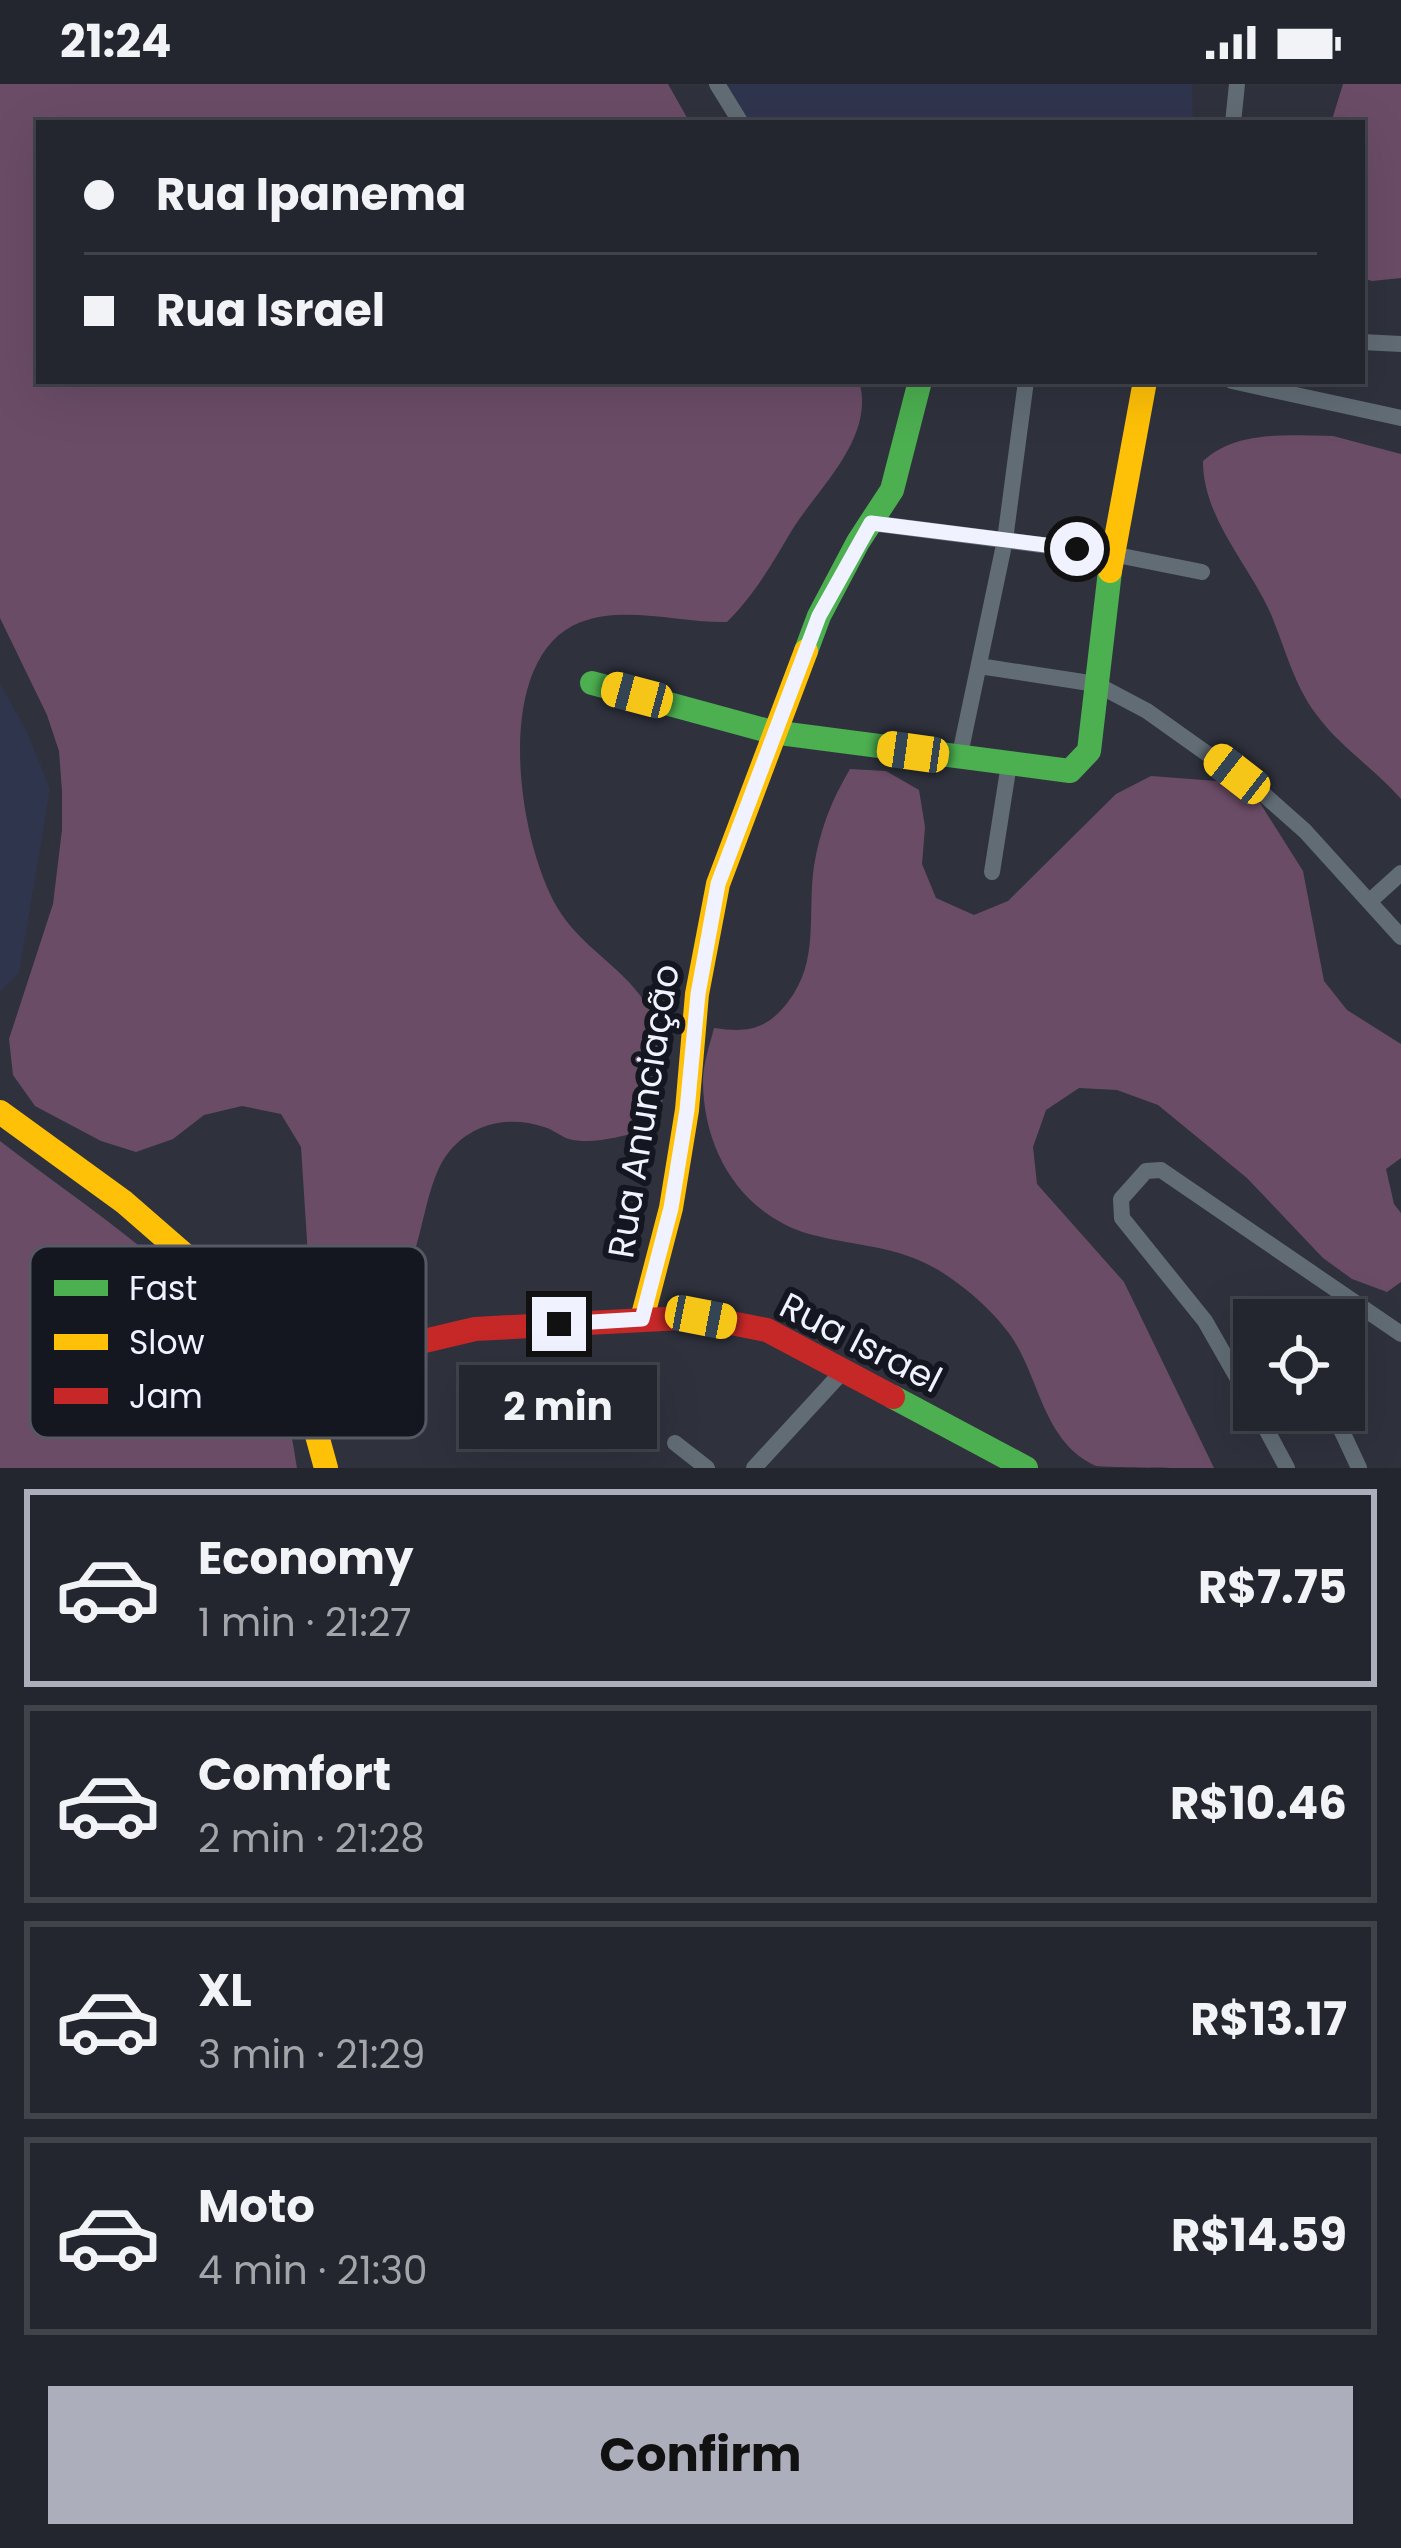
<!DOCTYPE html>
<meta charset="utf-8">
<style>
body{margin:0;font-family:Poppins,sans-serif;background:#2f323a;color:#f1f3f6;height:100vh;display:flex;flex-direction:column;font-size:45px;white-space:nowrap}
*{box-sizing:border-box;margin:0}
p{font-size:39px;color:#a3a5aa}
.icon{flex:none;width:66px;height:66px;fill:none;stroke:currentColor;stroke-width:2;stroke-linecap:round;stroke-linejoin:round}
.map{position:relative;height:1384px;overflow:hidden}
.sheet{display:flex;flex-direction:column;background:#23262e;flex:1}
.sheet>*{flex:none}
.banner{position:absolute;left:36px;top:36px;width:1329px;height:264px;border-radius:0px;box-shadow:0 12px 48px #0002,0 0 0 3px #40434a;display:grid;align-content:center;height:264px;padding:0 48px;background:#23262e}
.controls{position:absolute;left:1233px;top:1215px;display:grid;gap:24px}
.controls a{display:grid;place-items:center;width:132px;height:132px;border-radius:0px;background:#23262e;box-shadow:0 12px 48px #0002,0 0 0 3px #40434a;font-size:60px}
.end{position:absolute;width:54px;height:54px;margin:-27px;border:15px solid #f0f3ff;background:#111;box-shadow:0 0 0 6px #111}
.from{border-radius:50%}
.bubble{position:absolute;height:84px;border-radius:0px;background:#23262e;box-shadow:0 12px 48px #0002,0 0 0 3px #40434a;font-size:39px;font-weight:700;line-height:84px;text-align:center}
.car{position:absolute;width:36px;height:72px;margin:-36px -18px;border-radius:15px;box-shadow:0 0 9px 3px #0007;background:linear-gradient(#f5c518 24%,#345 0 40%,#f5c518 0 76%,#345 0 86%,#f5c518 0)}
.banner b{display:flex;align-items:center;gap:42px;height:114px;font-size:45px}
.banner b+b{border-top:3px solid #40434a}
.banner i{width:30px;height:30px;background:#f1f3f6}
ul{padding:21px 0 0;list-style:none}
li{display:flex;align-items:center;gap:36px;height:198px;margin:0 24px 18px;padding:0 24px;border:6px solid #40434a;border-radius:0px}
li div{flex:1}
li b{display:block;font-size:45px}
li em{font-style:normal;font-weight:700}
li.on{border-color:#acafbb}
li>.icon{width:108px;height:108px;stroke-width:1.5}
.action{display:flex;gap:24px;margin-top:auto;padding:24px 48px}
.action a{flex:1;height:138px;border-radius:0px;background:#acafbb;color:#111;font-size:48px;font-weight:700;line-height:138px;text-align:center}
.status{display:flex;justify-content:space-between;align-items:center;height:84px;padding:0 60px;background:#23262e;direction:ltr}
.status svg{height:33px;fill:currentColor}
.map>svg:first-child{display:block}
.built{fill:#30354e}
.forest{fill:#6b4c67}
.lines{fill:none;stroke-linecap:round;stroke-linejoin:round}
.street{stroke:#616c75;stroke-width:16}
.fast{stroke:#4caf50;stroke-width:24}
.slow{stroke:#ffc107;stroke-width:24}
.jam{stroke:#c62828;stroke-width:24}
.route{stroke:#f0f3ff;stroke-width:15}
.labels{text-anchor:middle;stroke-width:12;stroke-linejoin:round;paint-order:stroke}
.street-label{font-size:36px;fill:#f0f3ff;stroke:#141720}
.key{fill:#141720;stroke:#565963;stroke-width:3}
.key-label{font-size:33px;fill:#f0f3ff}
</style>
<div class="status"><b>21:24</b><svg viewBox="0 0 49 12"><path d="M0 12V9h3v3zM5 12V6h3v6zM10 12V3h3v9zM15 12V0h3v12zM26 1h20v11H26zM47 4h2v5h-2z"/></svg></div>
<div class="map">
<svg width="1401" height="1384" viewBox="0 0 1401 1384">
<rect width="100%" height="100%" fill="#2f323d"/>
<!-- built -->
<path class="built" d="M726 0H1192L1193 39H748Z
M0 600 27 648 50 705 19 889 0 907Z"/>
<!-- forest -->
<path class="forest" d="M0 0H668L690 39H39V297H859C876 353 818 404 792 446 772 480 755 510 727 538 681 539 626 521 581 538 488 573 518 767 562 831 590 872 640 892 656 942 659 955 666 1003 663 1015 660 1025 649 1038 644 1047 621 1052 593 1061 569 1055 561 1053 553 1045 544 1043 503 1029 460 1043 440 1082 425 1113 423 1148 410 1180 362 1198 349 1203 308 1172L301 1063 281 1030 242 1022 204 1031 173 1055 136 1068 101 1057 35 1022 13 991 9 955 53 820 62 746V707L59 667 47 631 0 534Z
M1343 0H1401V194L1372 197 1362 194V39H1331Z
M1333 352 1401 370V715C1375 685 1339 662 1316 630 1293 599 1285 563 1270 528 1248 479 1203 434 1203 377 1238 345 1288 352 1333 352Z
M850 685 886 687 919 706 925 743 922 780 936 814 974 831 1008 817 1116 710 1151 692 1230 698 1260 719 1303 787 1324 897 1347 926 1401 960V1074L1386 1085 1394 1120 1401 1129V1198L1387 1208 1352 1195 1323 1174 1247 1094 1158 1021 1117 1006 1079 1004 1046 1026 1033 1063 1037 1100 1124 1198 1214 1384C1191 1384 1113 1384 1096 1382 1041 1357 1040 1290 1008 1248 991 1225 964 1202 940 1187 898 1161 853 1162 809 1150 741 1130 703 1066 703 997 703 980 710 960 714 944 748 949 766 946 788 918 820 877 807 830 814 782 820 746 831 717 850 685Z
M0 1057C93 1129 221 1208 278 1313 290 1334 293 1360 297 1384H0Z"/>
<g class="lines">
<!-- street -->
<path class="street" d="M717 0 741 39
M1233 39 1237 0
M1362 258 1401 260
M1232 297 1401 334
M871 439 1112 470 1202 488
M979 582 1096 600 1147 627 1261 708 1305 747 1401 853
M959 675 1005 456 1026 297
M992 788 1009 680
M1370 817 1401 789
M1254 1323 1205 1237 1122 1134 1121 1115 1146 1087 1161 1086 1401 1250
M1256 1326 1287 1384
M1332 1326 1359 1384
M675 1359 707 1384
M754 1384 844 1286"/>
<!-- fast -->
<path class="fast" d="M806 567 819 532 858 458 892 406 920 297
M592 599 772 648 1070 687 1089 667 1110 487
M893 1313 1026 1384"/>
<!-- slow -->
<path class="slow" d="M1110 487 1145 297
M0 1028 124 1118 263 1239 302 1297 326 1384
M642 1235 671 1124 687 1026 697 910 718 800 806 567"/>
<!-- jam -->
<path class="jam" d="M302 1297 361 1272 475 1245 701 1233 767 1246 893 1313"/>
</g>
<g class="lines">
<!-- route -->
<path class="route" d="M559 1240 642 1235 671 1124 687 1026 698 910 718 800 819 532 871 439 1077 465"/>
</g>
<g class="labels">
<!-- street labels -->
<g class="street-label">
<text transform="translate(643 1027) rotate(-81)" y="13">Rua Anunciação</text>
<text transform="translate(861 1258) rotate(27)" y="13">Rua Israel</text>
</g>
</g>
<!-- legend -->
<rect x="30" y="1162" width="396" height="192" rx="18" class="key"/>
<rect x="54" y="1196" width="54" height="16" fill="#4caf50"/>
<rect x="54" y="1250" width="54" height="16" fill="#ffc107"/>
<rect x="54" y="1304" width="54" height="16" fill="#c62828"/>
<g class="key-label">
<text x="129" y="1216">Fast</text>
<text x="129" y="1270">Slow</text>
<text x="129" y="1324">Jam</text>
</g>
</svg>
<div class="controls">
<a><svg class="icon" aria-label="locate" viewBox="0 0 24 24"><circle cx="12" cy="12" r="6"/><path d="M12 2v4M12 18v4M2 12h4M18 12h4"/></svg></a>
</div>
<i class="end from" style="left:1077px;top:465px"></i>
<i class="end" style="left:559px;top:1240px"></i>
<div class="bubble" style="left:459px;top:1281px;width:198px">2 min</div>
<i class="car" style="left:637px;top:611px;rotate:285deg"></i>
<i class="car" style="left:913px;top:668px;rotate:278deg"></i>
<i class="car" style="left:1237px;top:690px;rotate:308deg"></i>
<i class="car" style="left:701px;top:1233px;rotate:101deg"></i>
<div class="banner">
<b><i class="from"></i>Rua Ipanema</b>
<b><i></i>Rua Israel</b>
</div>
</div>
<section class="sheet">
<ul>
<li class="on"><svg class="icon" aria-label="car" viewBox="0 0 24 24"><path d="M5 17H2v-5l4-1 3-4h7l3 4 3 1v5h-3M9 17h6M6 11h13"/><circle cx="7" cy="17" r="2"/><circle cx="17" cy="17" r="2"/></svg><div><b>Economy</b><p>1 min · 21:27</p></div><em>R$7.75</em></li>
<li><svg class="icon" aria-label="car" viewBox="0 0 24 24"><path d="M5 17H2v-5l4-1 3-4h7l3 4 3 1v5h-3M9 17h6M6 11h13"/><circle cx="7" cy="17" r="2"/><circle cx="17" cy="17" r="2"/></svg><div><b>Comfort</b><p>2 min · 21:28</p></div><em>R$10.46</em></li>
<li><svg class="icon" aria-label="car" viewBox="0 0 24 24"><path d="M5 17H2v-5l4-1 3-4h7l3 4 3 1v5h-3M9 17h6M6 11h13"/><circle cx="7" cy="17" r="2"/><circle cx="17" cy="17" r="2"/></svg><div><b>XL</b><p>3 min · 21:29</p></div><em>R$13.17</em></li>
<li><svg class="icon" aria-label="car" viewBox="0 0 24 24"><path d="M5 17H2v-5l4-1 3-4h7l3 4 3 1v5h-3M9 17h6M6 11h13"/><circle cx="7" cy="17" r="2"/><circle cx="17" cy="17" r="2"/></svg><div><b>Moto</b><p>4 min · 21:30</p></div><em>R$14.59</em></li>
</ul>
<div class="action"><a>Confirm</a></div>
</section>
